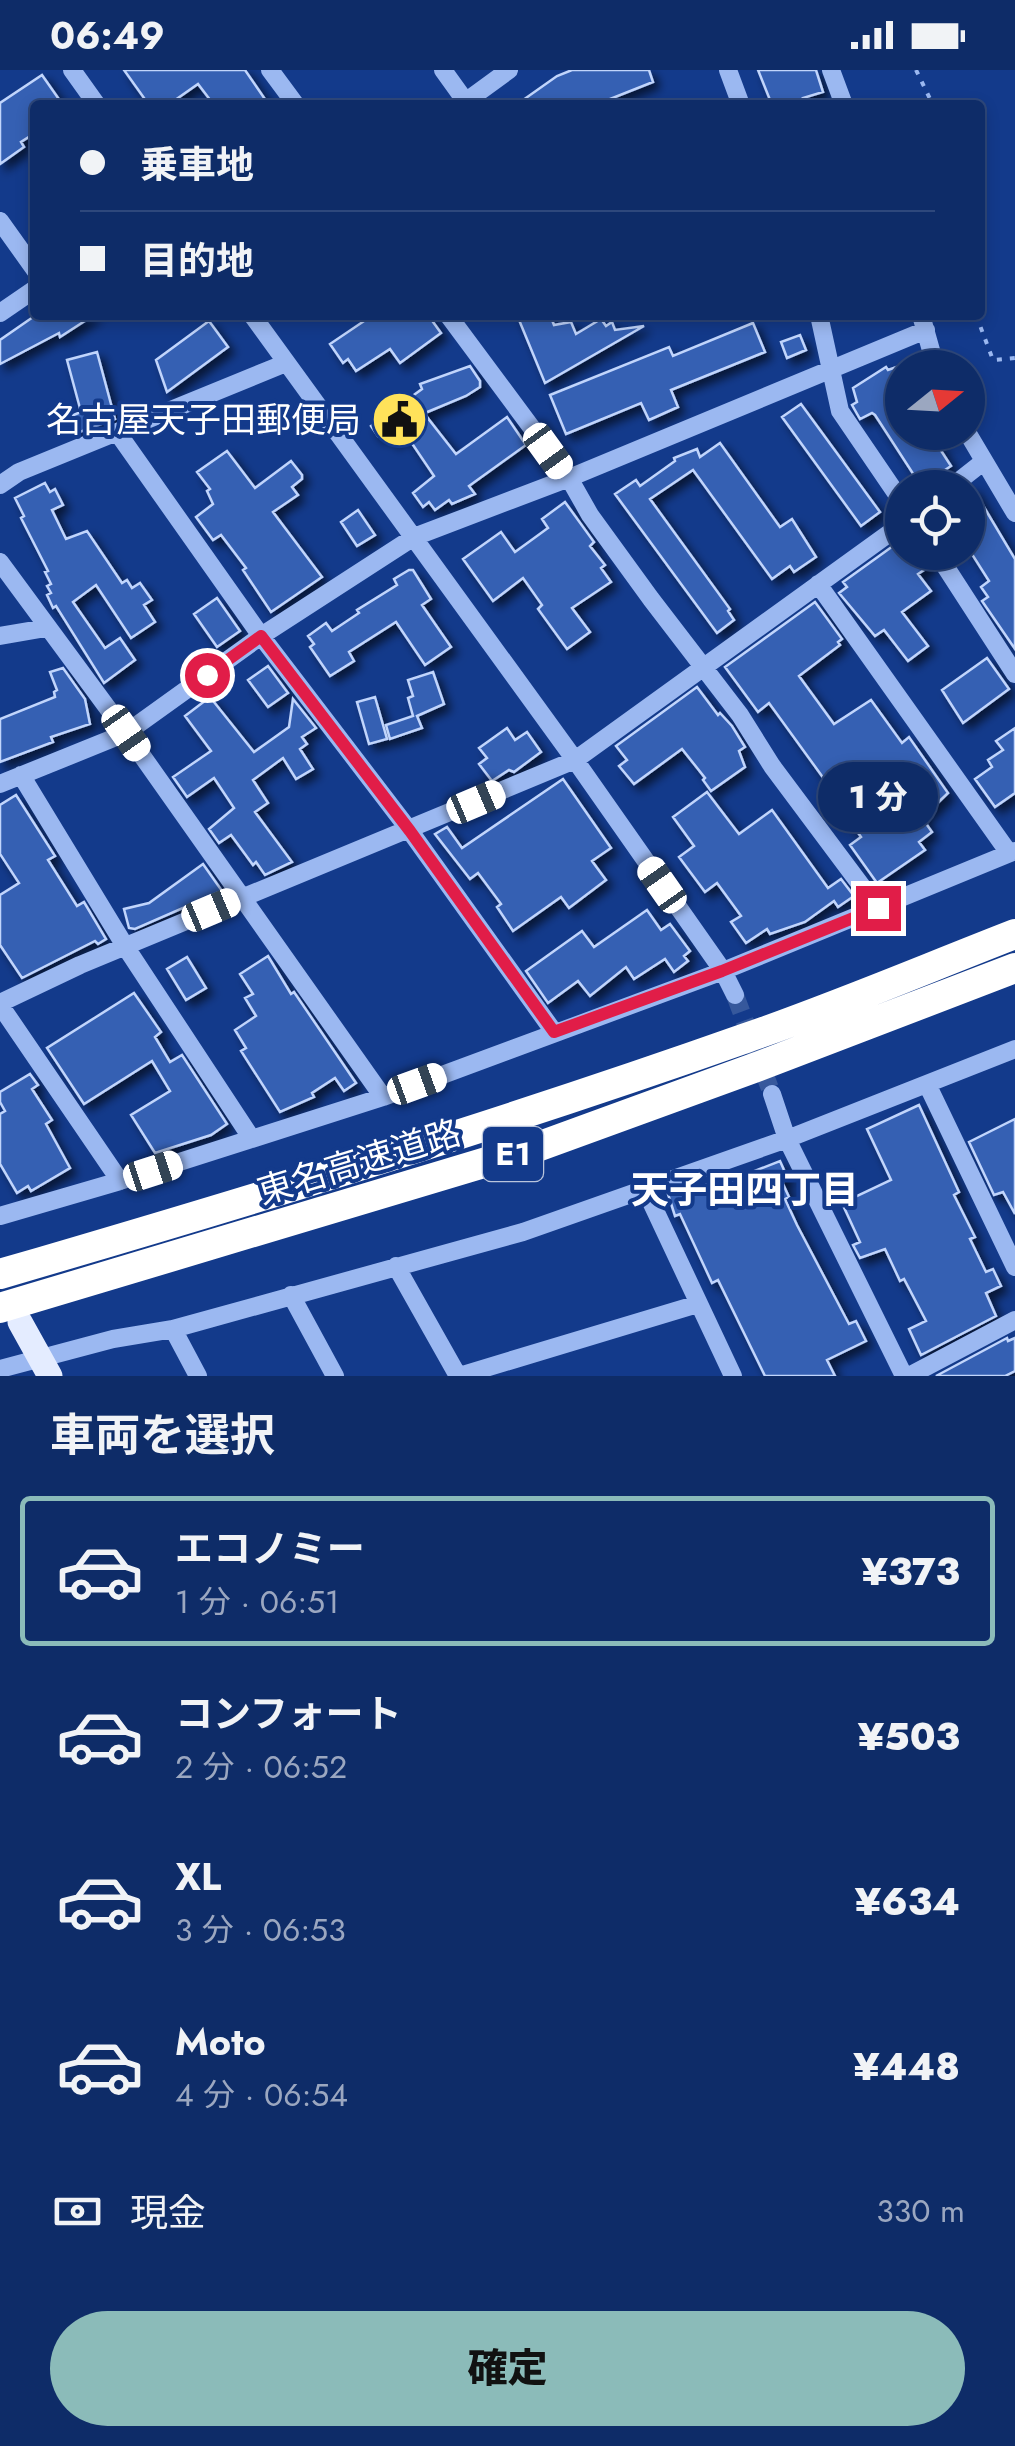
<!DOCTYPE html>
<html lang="ja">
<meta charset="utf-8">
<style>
body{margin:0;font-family:Jost,"Noto Sans JP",sans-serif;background:#17346e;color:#f1f3f6;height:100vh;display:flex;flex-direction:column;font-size:38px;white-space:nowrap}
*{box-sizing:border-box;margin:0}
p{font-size:32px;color:#9ba7c0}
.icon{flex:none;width:55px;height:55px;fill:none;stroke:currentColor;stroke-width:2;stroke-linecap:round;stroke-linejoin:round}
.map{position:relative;height:1306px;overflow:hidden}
.panel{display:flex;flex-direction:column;background:#0e2c68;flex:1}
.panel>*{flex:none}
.guide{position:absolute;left:30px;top:30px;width:955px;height:220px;border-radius:10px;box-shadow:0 5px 15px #0003,0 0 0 2px #2e487c;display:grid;align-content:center;height:220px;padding:0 50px;background:#0e2c68}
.needle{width:65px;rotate:72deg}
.fabs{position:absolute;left:885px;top:280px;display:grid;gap:20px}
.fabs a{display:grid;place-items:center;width:100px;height:100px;border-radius:50%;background:#0e2c68;box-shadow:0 5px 15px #0003,0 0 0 2px #2e487c;font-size:50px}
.end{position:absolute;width:45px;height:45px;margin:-22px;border:12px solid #e11d48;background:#fff;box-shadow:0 0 0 5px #fff}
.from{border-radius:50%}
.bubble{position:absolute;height:70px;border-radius:35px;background:#0e2c68;box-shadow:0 5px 15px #0003,0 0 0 2px #2e487c;font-size:32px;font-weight:800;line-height:70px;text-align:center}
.car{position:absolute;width:30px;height:60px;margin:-30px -15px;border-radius:12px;box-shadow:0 0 8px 2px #0007;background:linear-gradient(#fff 24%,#345 0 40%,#fff 0 76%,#345 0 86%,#fff 0)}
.guide b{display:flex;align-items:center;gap:35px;height:95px;font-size:38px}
.guide b+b{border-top:2px solid #2e487c}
.guide i{width:25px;height:25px;background:#f1f3f6}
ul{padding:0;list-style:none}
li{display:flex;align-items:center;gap:30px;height:150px;margin:0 20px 15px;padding:0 30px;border:5px solid transparent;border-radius:10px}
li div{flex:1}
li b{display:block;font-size:38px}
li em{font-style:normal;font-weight:800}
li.on{border-color:#8bbbb9}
li>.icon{width:90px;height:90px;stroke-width:1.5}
h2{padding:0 50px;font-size:45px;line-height:120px}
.pay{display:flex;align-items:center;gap:25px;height:110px;padding:0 50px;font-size:38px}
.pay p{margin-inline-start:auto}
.primary-button{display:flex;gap:20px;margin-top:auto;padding:20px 50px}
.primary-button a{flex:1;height:115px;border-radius:60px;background:#8bbbb9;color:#111;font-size:40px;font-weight:800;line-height:115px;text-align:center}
.status{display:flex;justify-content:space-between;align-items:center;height:70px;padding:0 50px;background:#0e2c68;direction:ltr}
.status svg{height:28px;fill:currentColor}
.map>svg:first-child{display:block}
.building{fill:#3660b3;stroke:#c1d5fc;stroke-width:2.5;filter:url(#shadow)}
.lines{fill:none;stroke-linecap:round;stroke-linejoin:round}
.minor-tunnel{stroke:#36589c;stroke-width:18;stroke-dasharray:18 9;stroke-linecap:butt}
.path{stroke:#9bb8f1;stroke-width:4;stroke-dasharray:5 8;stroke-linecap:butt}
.minor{stroke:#9bb8f1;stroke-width:18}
.major{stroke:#e4ecff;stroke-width:25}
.highway{stroke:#fff;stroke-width:30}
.route{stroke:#e11d48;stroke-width:12}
.labels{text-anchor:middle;stroke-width:8;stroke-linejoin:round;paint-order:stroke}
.shield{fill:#133a8b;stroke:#b8c4dc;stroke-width:2.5}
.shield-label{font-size:32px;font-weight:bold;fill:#fff}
.poi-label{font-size:35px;fill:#fff;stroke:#133a8b;text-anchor:end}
.street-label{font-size:35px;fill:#fff;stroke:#133a8b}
.neighbourhood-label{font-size:38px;font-weight:bold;fill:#fff;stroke:#133a8b}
</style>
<div class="status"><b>06:49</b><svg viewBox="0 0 49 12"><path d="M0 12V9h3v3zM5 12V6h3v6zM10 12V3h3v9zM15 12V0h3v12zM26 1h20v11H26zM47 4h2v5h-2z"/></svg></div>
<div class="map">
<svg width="1015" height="1306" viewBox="0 0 1015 1306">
<defs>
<filter id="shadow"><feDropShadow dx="6" dy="6" stdDeviation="5" flood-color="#0009"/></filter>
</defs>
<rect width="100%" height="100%" fill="#133a8b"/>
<!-- building -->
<path class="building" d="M124 0H245L269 35H214L198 14 168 35H149Z
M572 0H649L653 12 595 35H516L557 6Z
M758 0H816L823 22 803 28 806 35H772Z
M42 5 63 35H35V63L21 72 24 77 0 94V33Z
M36 245H94L60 267 59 263 0 294V270Z
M373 245H428L441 263 400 293 390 279 356 301 348 289 343 293 330 274Z
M517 245H550L554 255 571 252 576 264 601 249 606 256 612 252 615 260 644 256 545 313Z
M209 251 228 277 167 322 156 290Z
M753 253 765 282 671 320 678 337 649 350 641 333 566 364 550 325 669 277 673 286Z
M800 265 806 280 787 288 781 272Z
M97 282 115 349 77 363 71 346 81 342 67 290Z
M902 295V362H929L951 396 921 416 875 345 872 343 860 349 852 335 857 332 853 318 886 297 888 300Z
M470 296 480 311V317L466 326 425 343 427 347 456 384 507 347 526 375 469 416 475 424 452 434 449 430 435 440 429 432 423 437 413 423 434 406 405 363 393 372 387 364 378 366 371 356 422 319 420 314Z
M801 334 880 442 861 456 782 347Z
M720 373 780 457 792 449 816 487 794 502 790 496 772 509 693 400 650 429 730 539 728 541 734 550 717 563 615 424 636 410 640 416 675 391 674 388 697 379 700 387Z
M227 381 255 418 291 391 302 405V409L292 417 298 425 273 442 322 507 271 542 243 500 246 498 221 465 213 470 196 447 213 434 207 421 210 419 197 402Z
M45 413 50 422 55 419 63 435 52 440 66 469 87 461 122 513 127 510 132 518 140 513 152 530 144 535 155 552 131 568 96 515 73 532 105 578 120 568 135 590 104 613 56 536 53 538 47 525 51 523 47 516 51 514 45 502 48 501 21 448 24 446 15 428Z
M972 417 1015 489V579L982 531 988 527 981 517 989 511 968 478V420Z
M565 432 594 472 590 476 605 495 601 498 611 512 572 538 590 562 567 579 538 539 542 535 523 508 493 531 463 489 501 462 515 482 548 458 542 449Z
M358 440 375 465 357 476 341 452Z
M900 471 902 482H924L930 496 918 504 931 521 902 542 928 576 908 591 884 560 875 566 839 523 847 517 843 512Z
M409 500H413L431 529 422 535 451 577 425 595 396 552 349 582 354 591 330 606 310 577 314 574 308 566 326 553 332 561 359 543 357 540 397 515 394 509Z
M217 528 240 561 217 577 194 544Z
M815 532 842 569 838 572 840 575 799 606 834 654 871 630 902 673 909 667 948 723 922 748 932 762 919 772 925 780 877 813 850 775 861 767 829 722 832 720 769 633 758 642 725 597Z
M987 588 1009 619 963 653 942 620Z
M268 596 288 623 268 637 248 610Z
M63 598 85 629 90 654 51 667 53 672 0 692V649L55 627 54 622 57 620 50 602Z
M433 602 444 634 417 646 422 658 390 669 386 655 413 646 408 628 413 626 408 610Z
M697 617 718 645 720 643 732 656 745 677 739 681 745 697 711 721 703 710 705 708 682 679 634 714 619 696 627 690 616 676Z
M210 627 254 682 289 657 293 629 316 658 302 667 307 674 300 679 313 699 296 709 283 688 253 710 268 733 255 742 292 792 265 805 256 792 253 795 231 765 219 773 209 759 234 738 214 708 187 727 173 707 211 681 185 646Z
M375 627 387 669 369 674 357 632Z
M507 658 515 670 527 662 541 682 514 702 509 700 492 711 479 694 487 688 479 678Z
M1015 658V723L995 737 975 709 992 697 988 690 1003 680 996 671Z
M563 709 611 778 592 791 606 810 569 838 561 827 513 861 497 837 501 834 478 803 470 809 435 764 447 757 462 778Z
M707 722 739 764 772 740 828 818 841 809 854 826 838 837 834 831 805 852 770 864 767 859 746 873 731 852 741 846 717 813 705 822 679 787 694 776 673 747Z
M16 725 55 786 48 790 77 836 84 832 106 869 98 874 95 871 22 908 0 875V825L19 813 0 784V735Z
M203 794 222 821 135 859 129 858 124 839 149 833Z
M647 840 661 860 670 854 690 881 684 886 688 891 674 902 665 889 634 909 626 897 590 926 578 911 548 933 526 901 582 861 594 877Z
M268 886 291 924 294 922 356 1013 344 1021 335 1008 312 1023 314 1027 280 1042 241 981 246 978 235 960 256 946 245 928 253 924 240 904Z
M187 887 206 918 186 930 167 899Z
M134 923 161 962 155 967 170 992 182 985 227 1054 211 1065 155 1083 131 1045 170 1021 152 991 84 1034 47 978Z
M30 1004 38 1015 32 1019 52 1050 46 1054 70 1098 31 1121 28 1116 17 1123 0 1094V1044L5 1041 0 1032V1022Z
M919 1035 959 1122 954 1125 975 1167 970 1169 986 1202 993 1199 1001 1216 986 1223 996 1246 921 1285 909 1259 926 1251 904 1209 900 1211 885 1179 860 1188 853 1175 860 1172 842 1133 891 1110 867 1059Z
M1015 1049V1144L1003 1122 994 1125 969 1072Z
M780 1091 788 1109 782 1112 789 1127 785 1129 797 1155 849 1254 856 1251 866 1271 827 1290 835 1306H765L718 1210 712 1213 680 1144 675 1146 668 1124 687 1118 695 1120 716 1110 719 1115Z
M1007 1268 1008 1271 1015 1268V1301L1005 1306H936Z"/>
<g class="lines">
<!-- minor-tunnel -->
<path class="minor-tunnel" d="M735 925 772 1024"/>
<!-- path -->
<path class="path" d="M916 0 933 35
M976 245 993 290 1015 288"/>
<!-- minor -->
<path class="minor" d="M72 0 97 35
M270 0 296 35
M443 0 466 32
M728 0 741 35
M831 0 844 35
M461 35 509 0
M0 151 35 200
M0 243 35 219
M252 245 575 690 723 901 735 925
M448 245 569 408 590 445 651 529 740 645 772 696 878 838
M819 245 840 341 902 432
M921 245 936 298
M117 362 261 566 410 761 554 962
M967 362 1015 443
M0 415 19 402 286 293
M950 418 983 392
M936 482 1015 604
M0 492 126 663 383 1027
M818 514 1009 783
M0 566 46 558
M21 705 125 876 252 1069
M0 714 126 663 261 566 414 467 569 408 926 260
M0 933 80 895 575 690 902 454
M0 935 120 1111
M928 1016 1015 1197
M772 1024 787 1069 904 1306
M645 1119 733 1306
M0 1146 120 1111 383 1027 723 901 1015 781
M396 1196 458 1306
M291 1225 335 1306
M173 1259 198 1306
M0 1299 113 1269 173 1259 523 1162 787 1069 1015 979
M459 1306 698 1234
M909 1306 1015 1250"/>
<!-- major -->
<path class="major" d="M20 1252 50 1306"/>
<!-- highway -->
<path class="highway" d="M0 1204C250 1131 500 1055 746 968 836 937 925 899 1015 864
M0 1238 540 1076 762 995 1015 898"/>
</g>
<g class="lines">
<!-- route -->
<path class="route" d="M207 605 261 566 410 761 554 962 722 901 878 838"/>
</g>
<!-- icons -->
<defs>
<symbol id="civic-disc" viewBox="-11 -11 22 22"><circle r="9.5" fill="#ffe25a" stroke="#133a8b"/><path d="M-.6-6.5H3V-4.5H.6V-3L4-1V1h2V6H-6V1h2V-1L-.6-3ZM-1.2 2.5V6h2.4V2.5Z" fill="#111"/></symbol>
</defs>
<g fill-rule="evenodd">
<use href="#civic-disc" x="368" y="318" width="63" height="63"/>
</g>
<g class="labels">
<!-- shield labels -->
<rect class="shield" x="483" y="1057" width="60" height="54" rx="8"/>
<g class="shield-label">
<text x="513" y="1095">E1</text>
</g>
<!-- poi labels -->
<g class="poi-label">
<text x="361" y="362">名古屋天子田郵便局</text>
</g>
<!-- street labels -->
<g class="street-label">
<text transform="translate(359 1092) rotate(-17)" y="12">東名高速道路</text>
</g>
<!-- neighbourhood labels -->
<g class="neighbourhood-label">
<text x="745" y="1133">天子田四丁目</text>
</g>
</g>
</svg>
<div class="fabs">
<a><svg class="needle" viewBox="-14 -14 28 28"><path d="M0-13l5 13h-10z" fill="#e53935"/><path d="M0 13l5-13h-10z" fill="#9ba7c0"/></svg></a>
<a><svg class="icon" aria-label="locate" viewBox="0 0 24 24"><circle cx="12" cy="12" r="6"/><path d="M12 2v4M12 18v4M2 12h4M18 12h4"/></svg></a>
</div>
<i class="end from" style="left:207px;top:605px"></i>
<i class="end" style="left:878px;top:838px"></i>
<div class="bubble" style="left:818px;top:692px;width:120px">1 分</div>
<i class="car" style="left:548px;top:381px;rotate:144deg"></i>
<i class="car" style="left:126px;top:663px;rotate:145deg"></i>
<i class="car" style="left:476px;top:732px;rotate:67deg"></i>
<i class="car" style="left:662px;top:815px;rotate:325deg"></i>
<i class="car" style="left:211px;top:840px;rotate:67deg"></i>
<i class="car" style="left:417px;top:1014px;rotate:70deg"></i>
<i class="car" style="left:153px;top:1101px;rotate:72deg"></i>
<div class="guide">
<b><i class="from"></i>乗車地</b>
<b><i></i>目的地</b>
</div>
</div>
<section class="panel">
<h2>車両を選択</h2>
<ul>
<li class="on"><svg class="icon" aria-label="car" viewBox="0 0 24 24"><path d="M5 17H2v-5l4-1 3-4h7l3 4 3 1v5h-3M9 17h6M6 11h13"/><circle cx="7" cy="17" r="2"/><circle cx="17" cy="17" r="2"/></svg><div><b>エコノミー</b><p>1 分 · 06:51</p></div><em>¥373</em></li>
<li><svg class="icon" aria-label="car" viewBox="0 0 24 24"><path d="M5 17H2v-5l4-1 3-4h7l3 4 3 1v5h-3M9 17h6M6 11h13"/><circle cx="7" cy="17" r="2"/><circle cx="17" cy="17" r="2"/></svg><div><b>コンフォート</b><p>2 分 · 06:52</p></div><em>¥503</em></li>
<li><svg class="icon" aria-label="car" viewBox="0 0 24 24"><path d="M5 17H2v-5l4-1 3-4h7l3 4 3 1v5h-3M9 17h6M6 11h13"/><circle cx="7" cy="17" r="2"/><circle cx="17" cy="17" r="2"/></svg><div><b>XL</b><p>3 分 · 06:53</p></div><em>¥634</em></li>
<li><svg class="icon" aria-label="car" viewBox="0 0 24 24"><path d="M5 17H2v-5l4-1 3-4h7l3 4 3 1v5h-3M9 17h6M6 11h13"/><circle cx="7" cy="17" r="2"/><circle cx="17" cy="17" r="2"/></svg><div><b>Moto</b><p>4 分 · 06:54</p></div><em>¥448</em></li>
</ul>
<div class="pay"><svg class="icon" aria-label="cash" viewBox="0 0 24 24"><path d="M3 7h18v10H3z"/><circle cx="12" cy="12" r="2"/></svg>現金<p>330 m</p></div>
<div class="primary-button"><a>確定</a></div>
</section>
